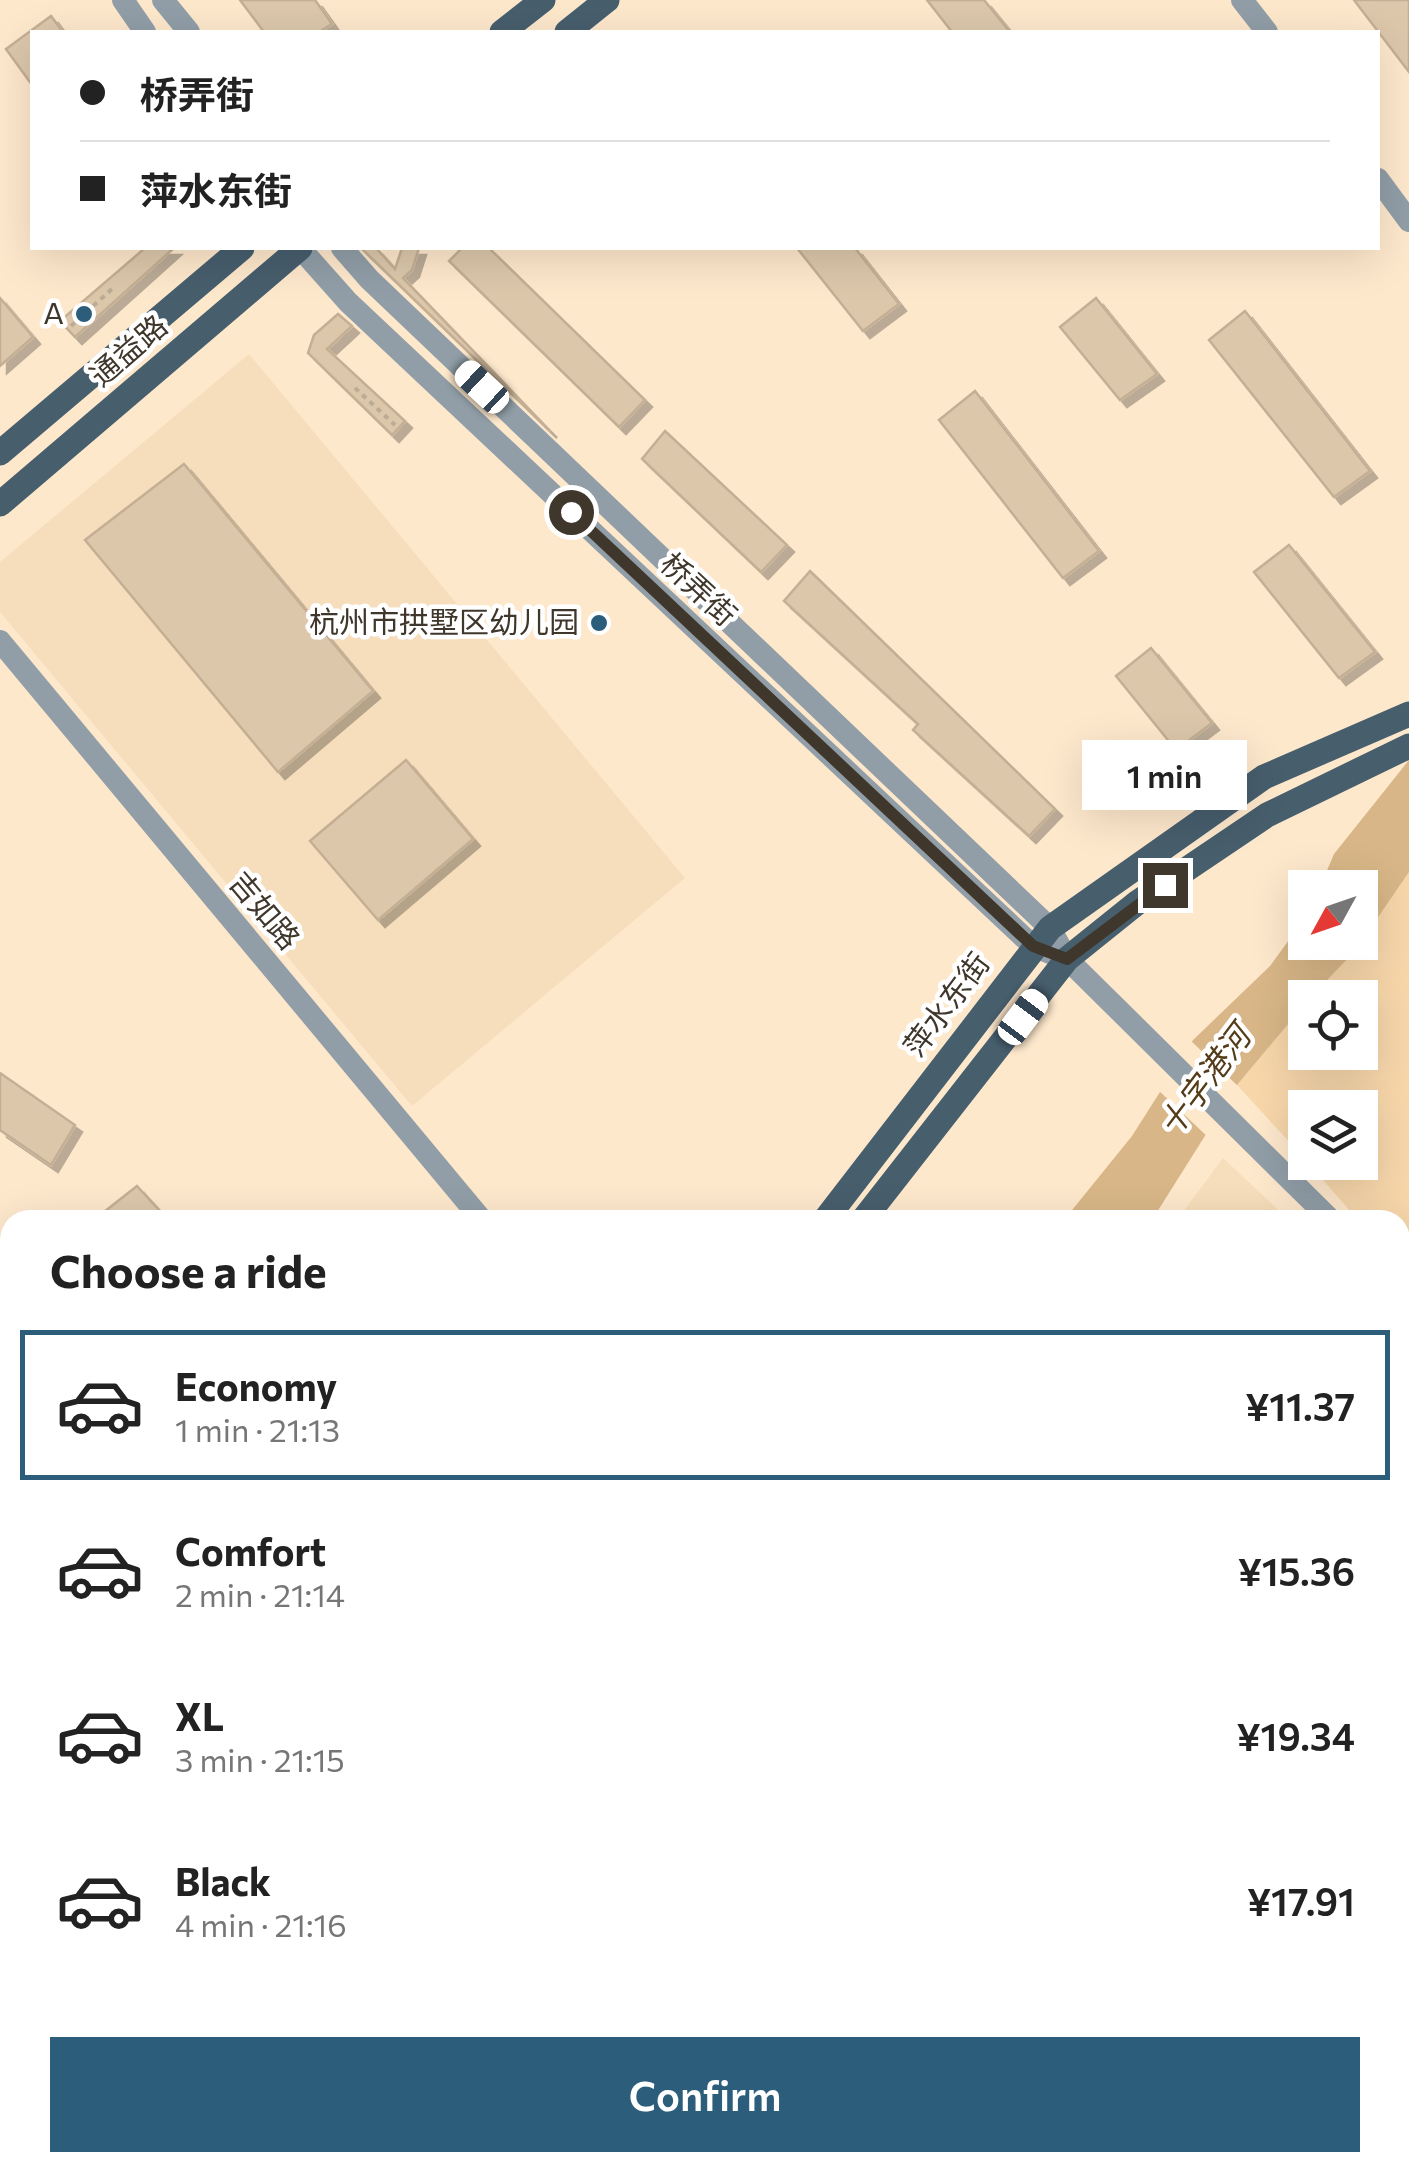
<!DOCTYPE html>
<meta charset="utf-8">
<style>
body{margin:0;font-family:Commissioner,"Noto Sans SC",sans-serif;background:#f6f6f6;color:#222;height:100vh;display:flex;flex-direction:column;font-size:38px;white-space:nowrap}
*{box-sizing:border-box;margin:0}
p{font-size:32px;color:#767676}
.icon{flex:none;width:55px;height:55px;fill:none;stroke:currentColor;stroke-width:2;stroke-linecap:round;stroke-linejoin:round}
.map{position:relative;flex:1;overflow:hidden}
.drawer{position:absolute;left:0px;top:1210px;width:1410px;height:962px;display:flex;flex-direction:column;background:#fff;border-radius:30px 30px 0 0;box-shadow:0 10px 40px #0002}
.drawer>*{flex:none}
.hud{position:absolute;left:30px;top:30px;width:1350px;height:220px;border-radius:0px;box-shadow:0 10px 40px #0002;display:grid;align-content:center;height:220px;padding:0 50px;background:#fff}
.needle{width:65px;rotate:230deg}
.buttons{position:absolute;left:1288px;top:870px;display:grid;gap:20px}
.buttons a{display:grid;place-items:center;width:90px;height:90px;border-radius:0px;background:#fff;box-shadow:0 10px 40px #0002;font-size:50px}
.end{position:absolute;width:45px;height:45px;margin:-22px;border:12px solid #40372c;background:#fff;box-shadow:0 0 0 5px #fff}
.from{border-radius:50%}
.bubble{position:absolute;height:70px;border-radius:0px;background:#fff;box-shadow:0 10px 40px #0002;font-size:32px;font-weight:600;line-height:70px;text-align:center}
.car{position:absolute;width:30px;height:60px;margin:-30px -15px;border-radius:12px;box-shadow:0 0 8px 2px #0007;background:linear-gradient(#fff 24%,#345 0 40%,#fff 0 76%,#345 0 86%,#fff 0)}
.hud b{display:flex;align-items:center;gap:35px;height:95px;font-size:38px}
.hud b+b{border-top:2px solid #e0e0e0}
.hud i{width:25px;height:25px;background:#222}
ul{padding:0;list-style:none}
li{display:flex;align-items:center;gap:30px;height:150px;margin:0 20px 15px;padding:0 30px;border:5px solid transparent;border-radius:0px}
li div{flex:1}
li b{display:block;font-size:38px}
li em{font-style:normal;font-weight:600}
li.on{border-color:#2c5d7b}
li>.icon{width:90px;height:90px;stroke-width:1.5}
h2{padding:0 50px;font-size:45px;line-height:120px}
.cta{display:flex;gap:20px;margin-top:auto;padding:20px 50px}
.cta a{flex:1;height:115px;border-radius:0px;background:#2c5d7b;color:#fff;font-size:40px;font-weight:600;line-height:115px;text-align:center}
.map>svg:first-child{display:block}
.built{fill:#f6ddbb}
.green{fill:#f7d6aa}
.water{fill:#d8b687}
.pier{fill:#fee8cc}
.building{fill:#dcc7ab;stroke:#c4af94;stroke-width:2.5;filter:url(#shadow)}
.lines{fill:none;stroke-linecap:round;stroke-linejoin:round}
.path{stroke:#bcab95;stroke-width:4;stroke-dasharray:5 5;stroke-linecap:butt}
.minor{stroke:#919ea7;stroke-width:22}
.major{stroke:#475e6d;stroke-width:25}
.route{stroke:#40372c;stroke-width:12}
.poi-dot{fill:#2c5d7b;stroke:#fff;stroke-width:4}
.labels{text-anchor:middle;stroke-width:9;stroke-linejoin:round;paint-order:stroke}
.poi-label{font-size:30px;fill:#40372c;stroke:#fff;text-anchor:end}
.street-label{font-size:30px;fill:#40372c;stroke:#fff}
.water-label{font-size:32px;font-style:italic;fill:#543c18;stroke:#fff}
</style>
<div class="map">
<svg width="1409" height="2172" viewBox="0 0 1409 2172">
<defs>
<filter id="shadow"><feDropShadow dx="7" dy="7" stdDeviation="0" flood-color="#0004"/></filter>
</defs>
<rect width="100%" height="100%" fill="#fee8cc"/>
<!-- built -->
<path class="built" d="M249 354 685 878 412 1106 0 612V562Z
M1223 1158 1289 1220H1177Z
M0 1936 10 1944V2162L72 2163 67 2172H0Z
M1400 1946 1409 1951V2172H1064L1043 2163 1400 2162Z
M456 2162 596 2163 612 2172H449Z
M692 2162 851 2163 872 2172H687Z"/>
<!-- green -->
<path class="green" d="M1409 872V1274L1400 1267V1220H1358L1308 1163 1360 1162V1108H1305V1159L1237 1085 1305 1004V1052H1360V998L1311 997 1355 951Z
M0 1588 10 1597V1853L0 1845Z"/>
<!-- water -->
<path class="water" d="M1409 760V872L1355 951 1311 997 1305 998V1004L1237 1085 1152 1220H1064L1132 1136 1193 1040 1270 966 1305 918V942H1360V888L1320 887 1334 854Z"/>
<!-- pier -->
<path class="pier" d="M1188 1038 1240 1088 1210 1139 1157 1089Z"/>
<!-- building -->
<path class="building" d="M240 0H315L332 24 319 32H264Z
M927 0H984L1010 32H952Z
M1354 0H1409V72Z
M51 16 63 32H32V85L6 49Z
M145 248H174L75 337 60 321Z
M361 248H376L395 269 402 248H419L412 270 403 278 550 431Z
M462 248H489L645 400 619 427 449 261Z
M797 248H855L899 304 863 331Z
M0 298 33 337 0 366Z
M1096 298 1157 374 1120 400 1060 327Z
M1245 311 1370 471 1334 497 1209 340Z
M338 314 352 326 327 349 405 421 392 435 308 353 314 335Z
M975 391 1099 551 1063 578 939 420Z
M665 431 787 545 761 572 642 459Z
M184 464 373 691 278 772 85 540Z
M1289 545 1375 652 1339 678 1254 572Z
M810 571 1055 809 1029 836 913 730 918 724 784 601Z
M1151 648 1212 723 1176 750 1116 676Z
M406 760 473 839 378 920 310 841Z
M0 1073 75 1125 51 1165 0 1130Z
M137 1186 168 1220H111L104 1212Z"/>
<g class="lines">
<!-- path -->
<path class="path" d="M71 326 113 288
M355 388 395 425"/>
<!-- minor -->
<path class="minor" d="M123 0 145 32
M163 0 189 32
M1242 0 1267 32
M1378 179 1409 221
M300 248 348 302 1033 946 1050 953
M342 248 369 279 1050 928 1067 959 1331 1220
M0 641 482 1220
M1400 1285 1409 1293
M1400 1892 1409 1897"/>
<!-- major -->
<path class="major" d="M502 32 543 0
M567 32 607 0
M0 453 242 248
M0 504 300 248
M825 1220 1050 928 1264 777 1409 714
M863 1220 1067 959 1138 902 1267 815 1409 746
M0 1499 10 1508
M0 1550 10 1560
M917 2162 937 2172
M1004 2162 1025 2172
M105 2172 112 2162
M146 2172 154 2162"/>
</g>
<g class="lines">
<!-- route -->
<path class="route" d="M571 512 1033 946 1067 959 1165 885"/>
</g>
<!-- markers -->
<g class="poi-dot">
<circle cx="84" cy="314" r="10"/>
<circle cx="599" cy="623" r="10"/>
</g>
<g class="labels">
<!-- poi labels -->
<g class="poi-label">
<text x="64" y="324">A</text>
<text x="579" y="633">杭州市拱墅区幼儿园</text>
</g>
<!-- street labels -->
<g class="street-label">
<text transform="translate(129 351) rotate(-41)" y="10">通益路</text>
<text transform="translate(698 590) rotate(43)" y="10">桥弄街</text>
<text transform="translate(264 911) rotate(50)" y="10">吉如路</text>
<text transform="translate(947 1005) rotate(-53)" y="10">萍水东街</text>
</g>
<!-- water labels -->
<g class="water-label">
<text transform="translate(1205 1081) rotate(-53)" y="11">十字港河</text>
</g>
</g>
</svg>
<div class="buttons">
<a><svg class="needle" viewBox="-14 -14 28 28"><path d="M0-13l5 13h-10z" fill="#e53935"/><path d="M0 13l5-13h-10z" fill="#767676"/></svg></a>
<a><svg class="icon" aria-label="locate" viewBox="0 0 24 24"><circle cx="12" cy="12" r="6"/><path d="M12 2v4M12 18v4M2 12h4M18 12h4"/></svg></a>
<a><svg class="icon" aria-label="layers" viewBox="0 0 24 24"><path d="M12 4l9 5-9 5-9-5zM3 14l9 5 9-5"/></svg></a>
</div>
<i class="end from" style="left:571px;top:512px"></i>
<i class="end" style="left:1165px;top:885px"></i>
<div class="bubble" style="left:1082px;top:740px;width:165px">1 min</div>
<i class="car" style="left:482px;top:387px;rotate:313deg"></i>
<i class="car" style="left:1023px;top:1017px;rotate:37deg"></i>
<div class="hud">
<b><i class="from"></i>桥弄街</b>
<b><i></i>萍水东街</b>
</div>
<section class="drawer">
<h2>Choose a ride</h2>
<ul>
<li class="on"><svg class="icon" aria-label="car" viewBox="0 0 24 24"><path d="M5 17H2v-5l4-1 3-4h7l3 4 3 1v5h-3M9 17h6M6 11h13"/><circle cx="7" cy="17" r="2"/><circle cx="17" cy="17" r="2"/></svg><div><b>Economy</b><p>1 min · 21:13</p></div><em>¥11.37</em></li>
<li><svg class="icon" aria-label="car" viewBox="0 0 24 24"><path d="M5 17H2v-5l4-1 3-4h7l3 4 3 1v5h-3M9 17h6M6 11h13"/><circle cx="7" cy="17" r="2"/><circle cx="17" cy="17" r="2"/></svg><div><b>Comfort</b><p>2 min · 21:14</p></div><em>¥15.36</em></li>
<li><svg class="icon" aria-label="car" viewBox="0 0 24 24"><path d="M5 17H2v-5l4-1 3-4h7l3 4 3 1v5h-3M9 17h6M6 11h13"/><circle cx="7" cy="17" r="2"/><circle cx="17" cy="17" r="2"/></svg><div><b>XL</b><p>3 min · 21:15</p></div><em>¥19.34</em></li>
<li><svg class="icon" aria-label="car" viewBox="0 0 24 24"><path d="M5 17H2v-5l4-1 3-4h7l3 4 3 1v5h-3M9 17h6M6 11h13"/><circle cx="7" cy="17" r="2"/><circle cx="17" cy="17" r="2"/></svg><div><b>Black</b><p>4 min · 21:16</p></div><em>¥17.91</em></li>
</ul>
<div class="cta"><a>Confirm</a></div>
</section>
</div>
